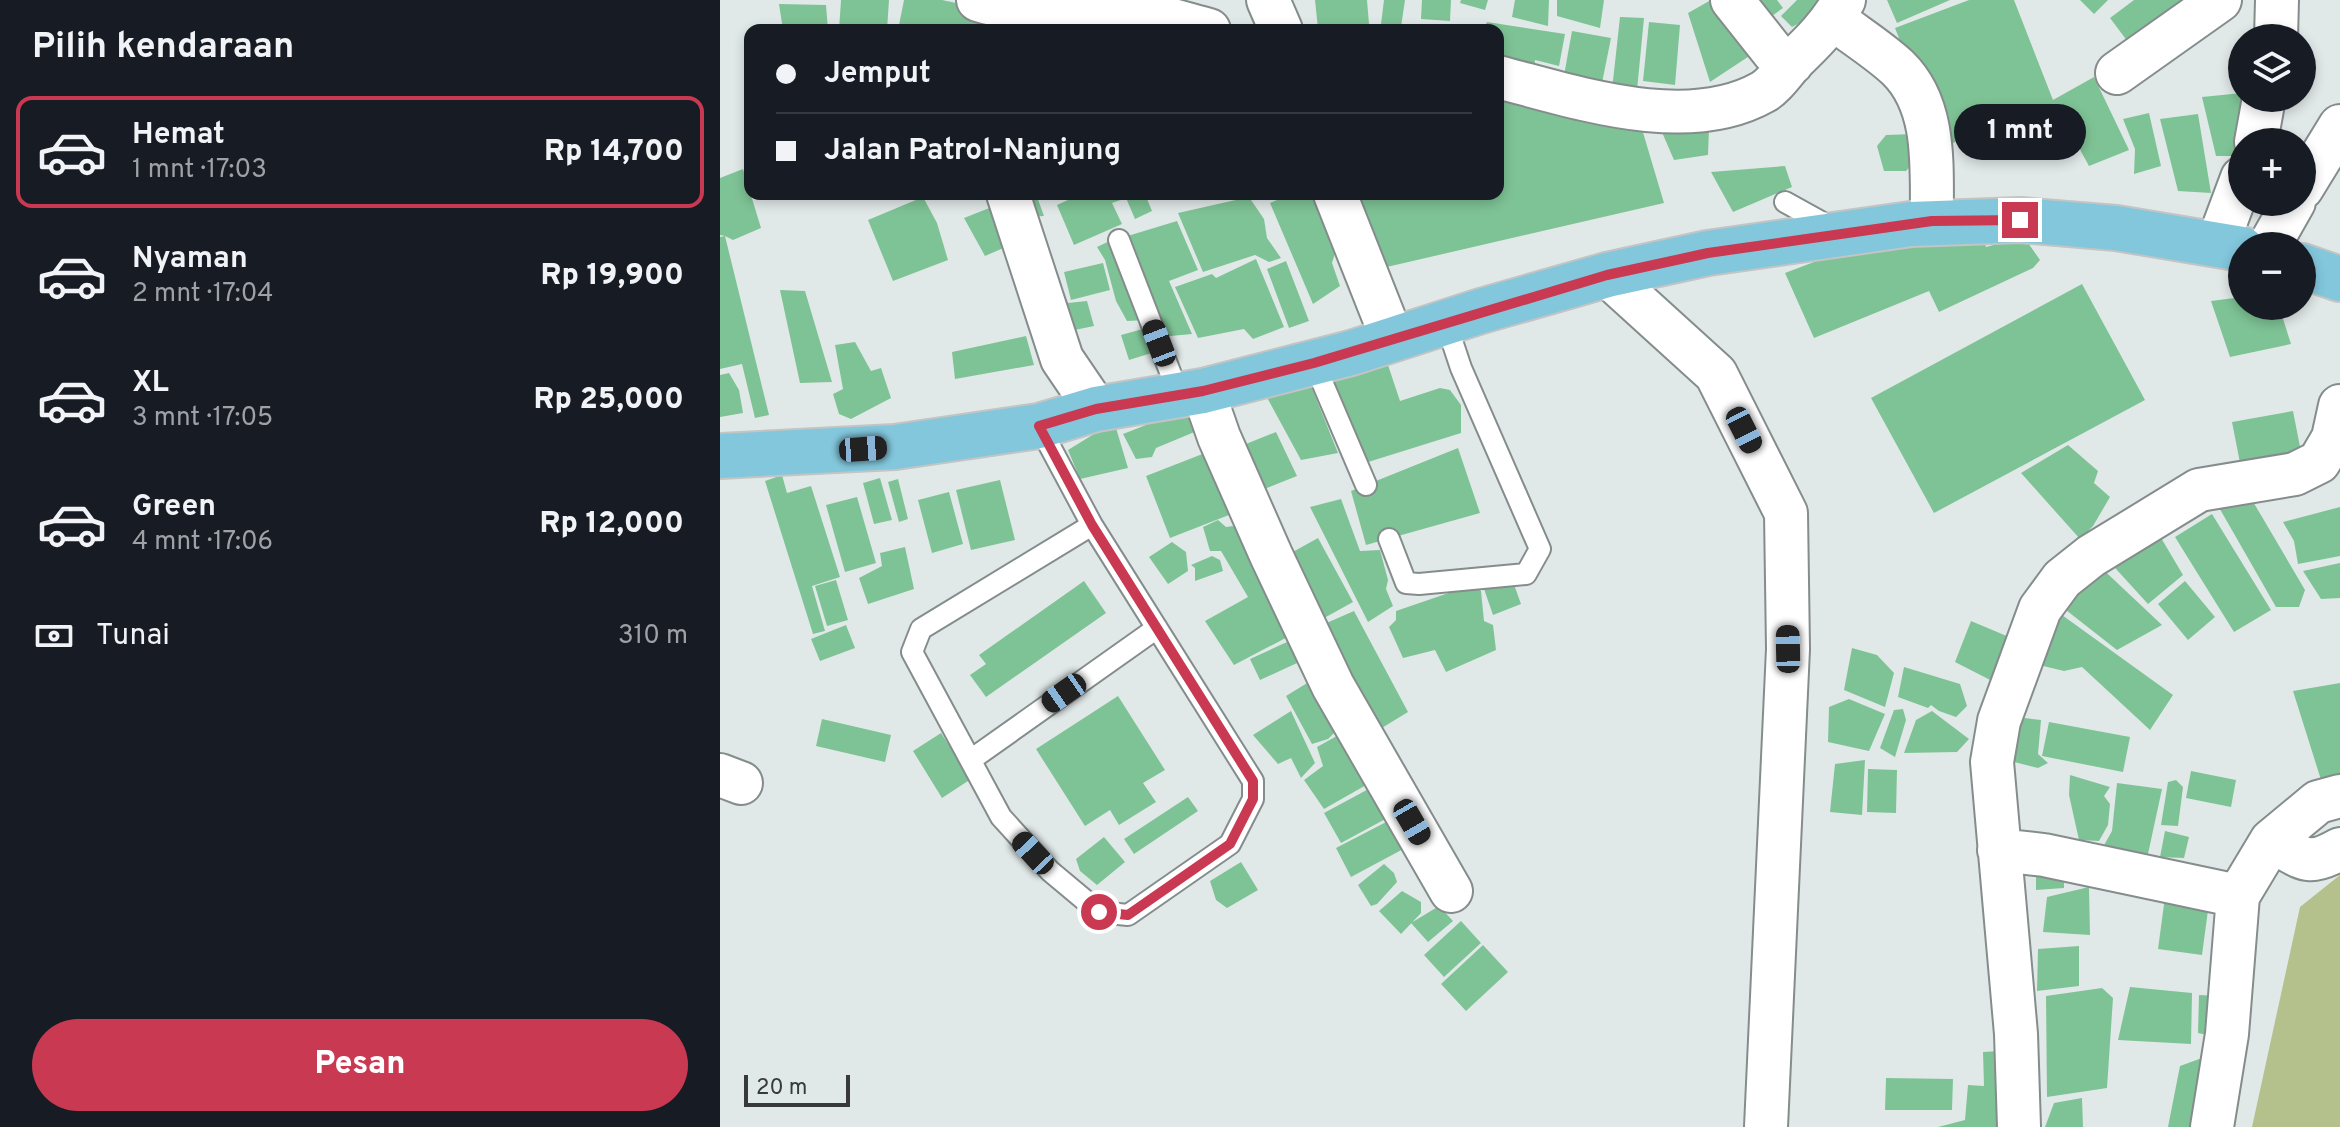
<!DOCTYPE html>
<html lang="id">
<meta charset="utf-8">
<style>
body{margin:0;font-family:Overpass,sans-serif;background:#20242c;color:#f1f3f6;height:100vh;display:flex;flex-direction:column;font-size:30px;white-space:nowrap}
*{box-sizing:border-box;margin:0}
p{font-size:26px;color:#9ea1a6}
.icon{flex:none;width:44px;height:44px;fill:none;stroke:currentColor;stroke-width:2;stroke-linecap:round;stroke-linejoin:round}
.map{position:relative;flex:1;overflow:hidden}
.sheet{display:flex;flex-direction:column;background:#171b24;width:720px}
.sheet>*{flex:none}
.hud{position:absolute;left:24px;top:24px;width:760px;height:176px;border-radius:16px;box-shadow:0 4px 12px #0003;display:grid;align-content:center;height:176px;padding:0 32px;background:#171b24}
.controls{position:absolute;left:1508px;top:24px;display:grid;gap:16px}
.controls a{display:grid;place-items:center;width:88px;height:88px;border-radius:50%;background:#171b24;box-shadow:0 4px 12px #0003;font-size:40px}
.scale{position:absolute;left:24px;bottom:20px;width:106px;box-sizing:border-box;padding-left:8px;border:4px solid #373a39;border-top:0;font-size:22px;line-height:28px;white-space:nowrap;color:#373a39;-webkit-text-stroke:6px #e1e9e8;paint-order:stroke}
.end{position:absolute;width:36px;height:36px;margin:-18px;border:10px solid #c93952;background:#fff;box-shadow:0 0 0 4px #fff}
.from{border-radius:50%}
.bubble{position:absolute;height:56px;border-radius:28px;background:#171b24;box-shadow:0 4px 12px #0003;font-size:26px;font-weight:800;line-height:56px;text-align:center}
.car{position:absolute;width:24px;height:48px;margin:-24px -12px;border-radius:10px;box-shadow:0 0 6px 2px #0007;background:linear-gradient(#222 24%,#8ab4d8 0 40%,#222 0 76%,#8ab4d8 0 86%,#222 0)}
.hud b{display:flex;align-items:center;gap:28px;height:76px;font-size:30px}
.hud b+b{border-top:2px solid #363941}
.hud i{width:20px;height:20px;background:#f1f3f6}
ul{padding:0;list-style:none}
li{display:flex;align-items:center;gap:24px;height:112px;margin:0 16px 12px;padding:0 16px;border:4px solid transparent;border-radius:16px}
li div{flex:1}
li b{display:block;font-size:30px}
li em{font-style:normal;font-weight:800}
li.current{border-color:#c93952}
li>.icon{width:72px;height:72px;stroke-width:1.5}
h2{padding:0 32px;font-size:36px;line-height:96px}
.pay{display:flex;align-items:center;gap:20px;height:88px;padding:0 32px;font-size:30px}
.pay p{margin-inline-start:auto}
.button{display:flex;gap:16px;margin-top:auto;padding:16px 32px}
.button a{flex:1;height:92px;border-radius:48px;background:#c93952;color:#fff;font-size:32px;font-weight:800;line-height:92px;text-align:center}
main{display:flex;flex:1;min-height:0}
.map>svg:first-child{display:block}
.green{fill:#b4c18d}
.building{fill:#7ec395}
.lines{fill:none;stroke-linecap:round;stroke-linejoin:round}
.service-casing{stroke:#858c8c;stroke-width:24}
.minor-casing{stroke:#858c8c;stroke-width:46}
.primary-casing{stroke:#c3c4c4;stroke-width:48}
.service{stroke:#fff;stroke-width:20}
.minor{stroke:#fff;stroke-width:42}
.primary{stroke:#83c7dc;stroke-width:44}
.route{stroke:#c93952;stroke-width:10}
</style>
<main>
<section class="sheet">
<h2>Pilih kendaraan</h2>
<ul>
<li class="current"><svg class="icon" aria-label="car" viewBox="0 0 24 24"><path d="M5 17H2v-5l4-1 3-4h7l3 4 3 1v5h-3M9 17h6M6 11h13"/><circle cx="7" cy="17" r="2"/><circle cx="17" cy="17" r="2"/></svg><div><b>Hemat</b><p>1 mnt · 17:03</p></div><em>Rp 14,700</em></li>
<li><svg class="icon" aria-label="car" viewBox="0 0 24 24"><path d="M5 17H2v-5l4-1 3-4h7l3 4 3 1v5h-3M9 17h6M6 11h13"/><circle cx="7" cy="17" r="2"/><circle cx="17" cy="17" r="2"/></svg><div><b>Nyaman</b><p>2 mnt · 17:04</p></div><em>Rp 19,900</em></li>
<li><svg class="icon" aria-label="car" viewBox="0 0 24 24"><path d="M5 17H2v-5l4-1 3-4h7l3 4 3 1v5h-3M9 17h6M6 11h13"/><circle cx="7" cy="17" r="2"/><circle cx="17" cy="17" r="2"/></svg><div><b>XL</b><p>3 mnt · 17:05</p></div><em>Rp 25,000</em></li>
<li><svg class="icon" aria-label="car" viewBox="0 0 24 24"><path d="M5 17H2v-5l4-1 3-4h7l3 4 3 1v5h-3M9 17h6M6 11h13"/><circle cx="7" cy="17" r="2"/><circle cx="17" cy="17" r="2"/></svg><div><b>Green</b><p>4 mnt · 17:06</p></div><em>Rp 12,000</em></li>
</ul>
<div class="pay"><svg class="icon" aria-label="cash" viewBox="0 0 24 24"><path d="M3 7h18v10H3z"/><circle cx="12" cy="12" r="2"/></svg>Tunai<p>310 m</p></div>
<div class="button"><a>Pesan</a></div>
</section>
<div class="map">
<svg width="1620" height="1127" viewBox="0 0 1620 1127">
<rect width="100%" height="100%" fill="#e1e9e8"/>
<!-- green -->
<path class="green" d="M1620 875V1127H1532L1580 907Z"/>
<!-- building -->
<path class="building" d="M121 0H169L167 30H119Z
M184 0H222L265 9 261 30H178Z
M595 0H647L649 24 598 29Z
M664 0H685L681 27 661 24Z
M702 0H731L730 21 701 19Z
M741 0H768L765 10 740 3Z
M795 0H829L828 26 792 17Z
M837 0H884L880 28 837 16Z
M991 0H1001L1040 49 990 82 968 13Z
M1019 0H1057L1063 8 1038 26Z
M1077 0H1111L1106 9 1072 27 1061 16Z
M1167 0H1230L1177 23Z
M1249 0H1294L1333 100 1374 77 1409 150 1369 166 1335 104 1222 147 1175 28Z
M1360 0H1388L1374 14Z
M1414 0H1464L1408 42 1390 18Z
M59 4 106 5 108 30H63Z
M900 17 924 18 917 90H892Z
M767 22 845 34 839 66 815 60 814 75 779 68 781 53 778 52V30H763Z
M929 22 960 25 955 85 923 81Z
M852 31 891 38 881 88 843 81Z
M778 85 919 119 944 203 658 269 632 194H778Z
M1522 93V156H1496L1482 97Z
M1429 113 1441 166 1414 174 1415 149 1403 119Z
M1478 114 1491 193 1458 191 1440 119Z
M989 129 988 155 954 160 941 130Z
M1193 134 1195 161 1186 171H1164L1157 146 1166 135Z
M1065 166 1072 187 1013 212 991 172Z
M23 169 41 228 13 240 5 236 49 415 35 418 22 364 0 369V237L5 236 0 235V178Z
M305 194H316L324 216 310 217Z
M361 194H425L432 211 415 219 406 198 392 203 402 224 354 245 337 205Z
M571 194H604L621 234 612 263 620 286 593 304 550 203Z
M203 197 217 223 228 260 173 281 148 220Z
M529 197 544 219 547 238 561 258 549 262 535 255 483 272 458 213Z
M277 205 295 243 265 256 244 218Z
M457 221 478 270 449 281 472 334 440 337 401 238Z
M1263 237 1266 247 1304 237 1320 260 1313 268 1219 312 1209 291 1094 338 1065 273 1152 240Z
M396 238 427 320 407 321 396 301 385 260 377 247Z
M536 259 564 327 533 339 524 329 478 338 455 287 492 274 496 278Z
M566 261 589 321 569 328 547 269Z
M383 263 390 290 351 300 344 272Z
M1362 284 1425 400 1214 513 1151 398Z
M60 290 85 291 112 382 80 383Z
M344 294 348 303 367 301 374 326 345 332 332 303Z
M1522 297V306H1559L1571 344 1510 357 1491 301Z
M430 327 438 351 409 360 401 335Z
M306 336 314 365 235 379 232 352Z
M135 342 151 371 161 368 171 398 131 419 119 414 113 394 123 389 115 345Z
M668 365 680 401 720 388 730 390 741 405V433L645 463 609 379Z
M9 373 19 390 23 413 0 417V375Z
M556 381 591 386 618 453 581 460 544 392Z
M474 406 484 428 436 448 432 457 416 459 403 434Z
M1573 411 1583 462 1522 473 1512 422Z
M396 428 408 468 360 479 348 450 374 434Z
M556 432 577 476 534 493 516 448Z
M1348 445 1378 471 1374 483 1390 497 1373 526 1360 539 1301 473Z
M738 448 760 513 646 545 631 491Z
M485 453 509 515 450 538 426 476Z
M62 475 67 493 91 486 120 577 92 586 105 631 93 634 45 481Z
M160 478 172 520 154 524 143 483Z
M178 479 188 519 179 522 168 482Z
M280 480 295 540 251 550 236 490Z
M1525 488 1585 590 1579 607H1556L1497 504Z
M229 492 243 544 212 553 198 500Z
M137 497 156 563 125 572 106 505Z
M621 499 640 551 660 550 668 580 666 589 673 606 648 622 590 507Z
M1620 507V556L1578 564 1574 541 1563 522Z
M1492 514 1551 610 1514 632 1455 537Z
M498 520 506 527 527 524 577 632 514 665 485 621 528 597 501 551H490L483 527Z
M1437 531 1463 575 1428 604 1386 558Z
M598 538 633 602 597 622 562 558Z
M452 542 466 552 468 571 448 584 429 557Z
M185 547 194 589 148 604 139 578 162 566 160 553Z
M492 556 500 560 503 571 475 581V568L471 565Z
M1374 561 1442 625 1397 650 1337 603Z
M1620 563V598L1601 599 1583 571Z
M791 576 801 604 773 615 763 586Z
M116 580 128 620 107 626 95 586Z
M364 581 386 613 266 697 250 675 266 664 259 655Z
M1465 581 1495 617 1468 640 1438 604Z
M752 585 761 591 764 621 773 625 776 650 726 672 715 650 683 658 669 627 676 620V611Z
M1335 610 1453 695 1430 730 1362 667 1344 671 1315 664Z
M634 611 688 712 647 737 595 628Z
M1251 621 1301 642 1280 685 1235 662Z
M126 625 135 648 100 661 91 639Z
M578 637 588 658 540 680 530 659Z
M1132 648 1157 655 1174 673 1165 707 1124 690Z
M1184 667 1240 684 1247 706 1236 717 1219 711 1211 705 1208 708 1178 697Z
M597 677 623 724 608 739 592 744 566 696Z
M1620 683V778L1602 783 1573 691Z
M398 696 445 770 423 783 436 802 399 825 390 810 365 826 316 749Z
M1129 699 1165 714 1149 751 1108 742 1109 707Z
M1183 709 1186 720 1175 757 1160 748 1174 710Z
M571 711 595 763 581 778 571 758 558 764 533 735Z
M1212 711 1249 739 1237 752 1184 753 1196 720Z
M1305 718 1321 720 1318 754 1328 763 1318 768 1286 760 1293 724Z
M102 719 171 735 165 762 96 746Z
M1329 722 1410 737 1403 772 1322 756Z
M624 732 655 780 604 809 584 780 603 766 597 747Z
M221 733 251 779 222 798 193 751Z
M1145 760 1142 815 1110 812 1115 764Z
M1148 769 1177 770 1176 813 1147 812Z
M1471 771 1516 780 1511 807 1466 798Z
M1350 775 1390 787 1384 796 1390 804 1388 825 1379 841 1359 840 1349 795Z
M1456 780 1463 787 1458 826 1441 825 1448 782Z
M1397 783 1442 789 1428 854 1383 847 1392 831Z
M656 785 671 816 621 843 604 813Z
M468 797 478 811 414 854 404 839Z
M672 819 687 847 631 877 616 848Z
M1445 831 1469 837 1464 858 1440 857Z
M384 837 405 862 377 885 360 871 356 859Z
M521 862 538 890 507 908 496 900 490 881Z
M664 864 674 873 677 882 657 904 651 906 638 885Z
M1316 873 1344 877V888L1316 890Z
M1369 887 1370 935 1323 932 1327 897Z
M682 891 701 902V913L681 934 659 911Z
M1445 897 1489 903 1482 955 1438 949Z
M719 906 733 921 708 942 691 923Z
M741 921 761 943 724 977 704 955Z
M763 945 788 972 746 1011 721 984Z
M1359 946V986L1317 991 1318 949Z
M1410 987 1472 993 1471 1044 1398 1040Z
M1382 988 1393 998 1387 1088 1327 1097 1326 996Z
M1479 995 1501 996 1497 1037 1478 1033Z
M1279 1051 1289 1127H1218L1245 1120 1248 1085 1264 1086 1263 1052Z
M1482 1058 1484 1127H1448L1460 1066Z
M1166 1078 1233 1079 1232 1110H1165Z
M1362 1098 1363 1127H1325L1334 1103Z"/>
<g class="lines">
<defs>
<path id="service" d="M1065 202 1112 228
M399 240 459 395
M594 363 646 485
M319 426 372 525 533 781V799L510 844 408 915 379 912 330 871 281 817 192 652 201 629 372 525
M669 539 686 583 699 584 806 574 820 549 741 368 726 323
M252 759 437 628"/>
<path id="minor" d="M258 0C297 13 340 6 381 7 415 8 455 21 489 30
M548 0 561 30
M1012 0 1054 53 1072 63
M1114 19C1134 35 1159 50 1178 68 1218 107 1211 170 1212 221
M1556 38 1557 0
M1397 73 1500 0
M778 77C856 97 967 135 1043 92 1054 86 1064 71 1073 61 1093 42 1110 25 1124 0
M1536 142 1544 98
M1582 188 1620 126
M288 194 342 359 376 409
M615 194 672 338
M1497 245 1522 178
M1549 246 1574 202
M887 275 996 374 1066 513 1068 649 1046 1127
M483 391 499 437 551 555 613 686 731 891
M0 775 21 783
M1551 841C1584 858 1586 868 1620 849
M1279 850 1324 855 1518 896
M1299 1127 1296 1034 1272 762 1279 721 1320 609 1342 579 1371 556 1479 490 1575 474 1599 462 1613 438 1620 406
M1492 1127 1507 1034 1518 896 1551 841 1598 802 1620 796"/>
<path id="primary" d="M1582 266 1620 279
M0 456 175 447 319 426 376 409 483 391 631 353 761 311 887 275 988 253 1191 224 1300 220 1396 228 1522 249"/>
</defs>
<!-- service casing -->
<use href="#service" class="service-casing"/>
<!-- minor casing -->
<use href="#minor" class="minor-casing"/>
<!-- primary casing -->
<use href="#primary" class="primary-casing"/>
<!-- service -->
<use href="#service" class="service"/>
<!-- minor -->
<use href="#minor" class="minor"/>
<!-- primary -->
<use href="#primary" class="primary"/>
</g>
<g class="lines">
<!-- route -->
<path class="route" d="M379 912 408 915 510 844 533 799V781L372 525 319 426 376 409 483 391 594 363 887 275 988 253 1212 221 1300 220"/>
</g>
</svg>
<div class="controls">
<a><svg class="icon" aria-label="layers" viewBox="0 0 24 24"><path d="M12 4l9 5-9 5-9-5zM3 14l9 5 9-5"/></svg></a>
<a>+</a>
<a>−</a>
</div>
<div class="scale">20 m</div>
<i class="end from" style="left:379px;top:912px"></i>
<i class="end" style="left:1300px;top:220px"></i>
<div class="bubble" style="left:1234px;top:104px;width:132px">1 mnt</div>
<i class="car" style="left:439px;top:343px;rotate:339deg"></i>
<i class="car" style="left:1024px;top:430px;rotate:153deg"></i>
<i class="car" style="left:143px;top:449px;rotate:86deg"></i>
<i class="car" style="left:1068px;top:649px;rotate:359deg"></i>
<i class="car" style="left:344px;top:693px;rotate:235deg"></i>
<i class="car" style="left:692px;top:822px;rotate:150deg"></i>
<i class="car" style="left:313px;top:853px;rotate:317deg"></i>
<div class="hud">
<b><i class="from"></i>Jemput</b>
<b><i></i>Jalan Patrol-Nanjung</b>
</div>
</div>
</main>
